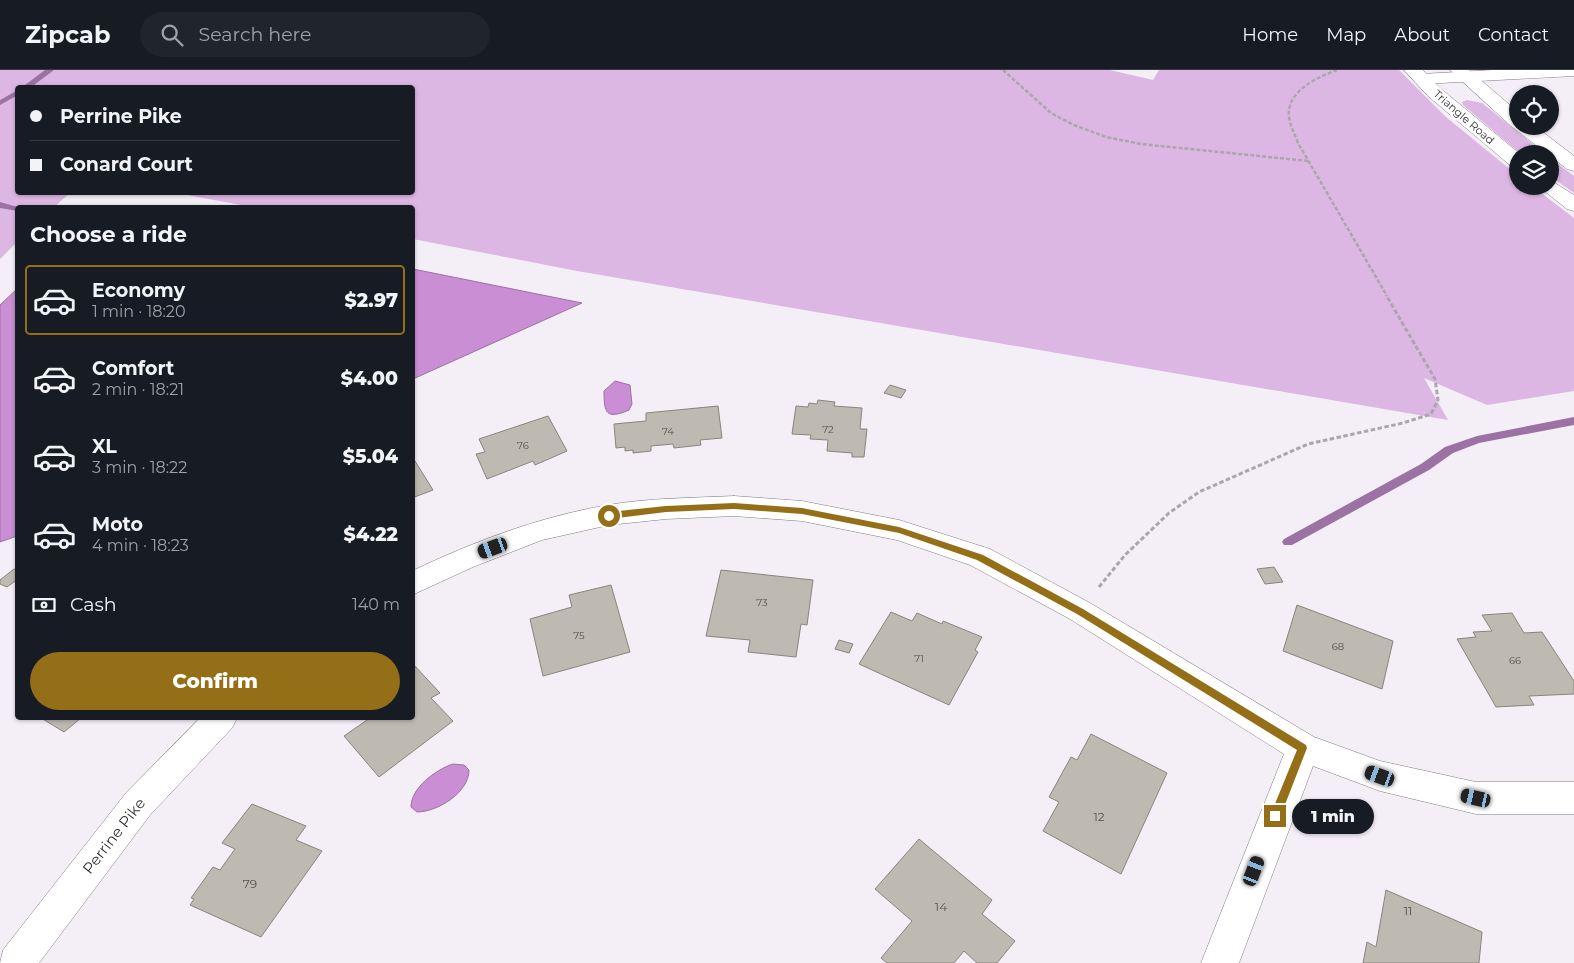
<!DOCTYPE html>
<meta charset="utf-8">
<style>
body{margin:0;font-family:Montserrat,sans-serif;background:#20242c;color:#f1f3f6;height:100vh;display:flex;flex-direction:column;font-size:19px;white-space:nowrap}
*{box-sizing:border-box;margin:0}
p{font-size:16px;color:#9ea1a6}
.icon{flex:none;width:28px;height:28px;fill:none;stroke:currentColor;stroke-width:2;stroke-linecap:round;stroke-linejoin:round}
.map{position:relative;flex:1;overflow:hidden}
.drawer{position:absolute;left:15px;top:135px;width:400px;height:515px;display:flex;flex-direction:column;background:#171b24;border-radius:5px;box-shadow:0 1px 4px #0004}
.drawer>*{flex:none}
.banner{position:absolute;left:15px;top:15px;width:400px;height:110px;border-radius:5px;box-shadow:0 1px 4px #0004;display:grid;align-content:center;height:110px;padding:0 15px;background:#171b24}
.buttons{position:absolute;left:1509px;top:15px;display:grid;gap:10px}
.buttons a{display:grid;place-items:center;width:50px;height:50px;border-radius:50%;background:#171b24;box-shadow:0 1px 4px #0004;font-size:25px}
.end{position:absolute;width:22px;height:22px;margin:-11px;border:6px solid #946f18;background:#fff;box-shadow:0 0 0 2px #fff}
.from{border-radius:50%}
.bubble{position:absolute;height:35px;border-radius:18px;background:#171b24;box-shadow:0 1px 4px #0004;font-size:16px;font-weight:800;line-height:35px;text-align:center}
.car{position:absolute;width:15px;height:30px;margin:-15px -8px;border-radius:6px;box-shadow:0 0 4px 1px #0007;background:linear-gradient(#222 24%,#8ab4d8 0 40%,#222 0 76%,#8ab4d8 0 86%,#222 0)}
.banner b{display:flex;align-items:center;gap:18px;height:48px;font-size:19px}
.banner b+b{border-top:1px solid #363941}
.banner i{width:12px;height:12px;background:#f1f3f6}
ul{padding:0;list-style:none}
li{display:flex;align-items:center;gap:15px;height:70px;margin:0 10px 8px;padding:0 5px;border:2px solid transparent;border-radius:5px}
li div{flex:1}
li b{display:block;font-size:19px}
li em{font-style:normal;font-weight:800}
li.on{border-color:#946f18}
li>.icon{width:45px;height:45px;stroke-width:1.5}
h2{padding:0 15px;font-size:22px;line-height:60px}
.pay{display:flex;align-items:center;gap:12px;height:55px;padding:0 15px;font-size:19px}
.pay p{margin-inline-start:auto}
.action{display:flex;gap:10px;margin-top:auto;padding:10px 15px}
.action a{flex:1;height:58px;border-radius:30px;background:#946f18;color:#fff;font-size:20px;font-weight:800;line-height:58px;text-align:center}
header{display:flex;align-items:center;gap:30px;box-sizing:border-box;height:70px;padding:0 25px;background:#171b24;border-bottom:1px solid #363941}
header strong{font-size:24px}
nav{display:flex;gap:28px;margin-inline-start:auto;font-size:18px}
.search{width:350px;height:45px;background:#20242c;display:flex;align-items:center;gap:12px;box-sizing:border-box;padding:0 18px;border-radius:28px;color:#9ea1a6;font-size:19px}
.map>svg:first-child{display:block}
.green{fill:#ddb7e4}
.water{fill:#c98ed4;stroke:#9c72a4}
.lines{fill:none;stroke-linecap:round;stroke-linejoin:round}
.stream{fill:#9c72a4;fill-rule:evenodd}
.building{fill:#beb9b1;stroke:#89857d}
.minor-casing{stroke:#817b82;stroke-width:1}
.tertiary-casing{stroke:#817b82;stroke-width:1}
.path-far1{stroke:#aaa6ac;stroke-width:2.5;stroke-dasharray:4 2;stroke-linecap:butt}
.path{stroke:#aaa6ac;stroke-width:3;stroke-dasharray:4.5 2.5;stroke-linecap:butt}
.minor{fill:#fff;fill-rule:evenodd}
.tertiary{fill:#fff;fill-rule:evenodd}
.route{fill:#946f18}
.labels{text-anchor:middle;stroke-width:5;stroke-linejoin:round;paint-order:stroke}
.number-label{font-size:10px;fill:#555252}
.far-street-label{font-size:11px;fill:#323033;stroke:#fff}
.near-number-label{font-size:12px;fill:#555252}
.near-street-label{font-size:15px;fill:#323033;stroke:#fff}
</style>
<header>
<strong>Zipcab</strong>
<div class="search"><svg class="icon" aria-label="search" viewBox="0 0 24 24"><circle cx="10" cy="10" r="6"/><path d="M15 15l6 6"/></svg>Search here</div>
<nav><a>Home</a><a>Map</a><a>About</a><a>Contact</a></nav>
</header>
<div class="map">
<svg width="1574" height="893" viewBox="0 0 1574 893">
<rect width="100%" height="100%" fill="#f4eef6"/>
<!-- green -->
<path class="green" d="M0 0H1110L1153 10 1159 0H1399L1446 47 1517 105 1518 116H1532L1574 148V321L1487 335 1424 308 1448 350 577 201 413 169 412 138 252 137 176 123 412 122V18H18V122L70 123 54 137 18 138 17 172 0 189Z
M1467 30 1482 33 1545 84H1521L1463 35 1462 32Z
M1550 88 1574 106V123L1550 106Z"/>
<!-- water -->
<path class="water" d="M413 199 582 233 413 309Z
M17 219V466L0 472V235Z
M615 311 630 315 632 334 629 340C606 350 604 343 604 321Z
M453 694 464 695 469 700C469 723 437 742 417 742L411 737C411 718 435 700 453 694Z"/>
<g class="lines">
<!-- stream -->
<path class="stream" d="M45 0H54L30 18H21Z
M18 20V25L0 35V30Z
M0 132 21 138H18V141L0 138Z
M1574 347V355L1479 373 1453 383 1429 400 1292 475H1284L1282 472 1284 469 1421 394 1445 377 1477 366Z"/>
</g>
<!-- building -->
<path class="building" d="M890 315 906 320 901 328 884 323Z
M818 330 835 332 834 336 862 338 860 359H867L864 387H852V383L827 381 828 370 810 369 811 365 792 364 796 336 808 337 809 333 817 334Z
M718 336 722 368 700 370 701 375 674 378 673 374 651 376V381L633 383V380L625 381V377L616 378 614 354 646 351V343Z
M548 346 567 381 535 395 533 391 487 409 476 384 485 382 479 369Z
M415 391 433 420 412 428V392Z
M1274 497 1283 512 1265 514 1257 499Z
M14 499 18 501V509L7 517 0 514V510Z
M721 500 813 510 807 555 801 554 796 587 748 582 750 570 706 566Z
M611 515 630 582 543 606 530 549 572 537 569 525Z
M1297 535 1393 571 1382 619 1283 581Z
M891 542 912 551 917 543 942 554 943 551 982 567 975 580 978 582 949 635 859 594Z
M1512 543 1524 563 1542 562 1574 611V624L1529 626 1534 635 1496 637 1457 569 1476 567 1473 562 1492 561 1482 545Z
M839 570 853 574 849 583 835 579Z
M413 594 440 623 431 628 453 651 379 707 344 666 370 648H412Z
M41 648H81L64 662Z
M1091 664 1167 703 1121 804 1043 761 1059 732 1049 727 1071 687 1077 690Z
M252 734 306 756 296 770 322 781 261 867 190 835 194 829 191 828 213 797 220 800 235 779 222 773Z
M919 769 992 830 982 844 1015 871 997 893H977L964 881 954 893H887L881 888 912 851 875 819Z
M1386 820 1482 862 1479 893H1363L1367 872 1376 877Z"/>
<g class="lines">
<defs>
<path id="minor" d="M1493 0H1574V6L1422 14 1416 13 1413 9 1416 5 1422 4Z
M734 426 802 431 899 450 990 479 1090 533 1314 667 1380 691 1476 712H1574V744H1476L1380 721 1313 696 1239 893H1201L1284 684 1070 549 970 495 897 470 802 451 734 446 666 449 609 455 542 470 473 497 412 525V501C475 471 539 447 608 435 649 428 692 428 734 426Z
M200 648H237L232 658 150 745 39 893H0L3 880 126 723Z"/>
<path id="tertiary" d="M1404 0H1423L1440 18 1520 84H1518V98L1511 96 1428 26Z
M1450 0H1469L1518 42V56H1535L1574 86V101L1567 99 1511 56Z
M1550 110 1574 125V141L1567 139 1538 116H1550Z"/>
</defs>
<!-- minor casing -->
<use href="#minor" class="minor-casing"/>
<!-- tertiary casing -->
<use href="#tertiary" class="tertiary-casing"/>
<!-- path-far1 -->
<path class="path-far1" d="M1003 0 1051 43 1074 55 1106 67 1141 74 1308 91
M1337 0C1318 7 1286 21 1289 47 1290 56 1295 64 1298 73L1387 226"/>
<!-- path -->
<path class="path" d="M1099 517 1125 485 1169 443 1199 422 1308 374 1403 353 1431 344 1438 330 1435 309 1386 225"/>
<!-- minor -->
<use href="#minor" class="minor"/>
<!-- tertiary -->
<use href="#tertiary" class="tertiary"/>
</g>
<!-- route -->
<path class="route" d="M734 433 802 438 899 457 983 485 1083 539 1306 675 1307 678 1279 750H1272L1270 746 1297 680 1077 544 977 490 899 463 802 444 734 439 666 442 609 449 605 446 609 442 666 436Z"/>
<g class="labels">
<!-- number labels -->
<g class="number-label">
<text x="828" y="363">72</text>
<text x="668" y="365">74</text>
<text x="523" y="379">76</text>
<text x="762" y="536">73</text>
<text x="579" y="569">75</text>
<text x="1338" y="580">68</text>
<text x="919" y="592">71</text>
<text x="1515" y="594">66</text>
</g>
<!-- far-street labels -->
<g class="far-street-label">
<text transform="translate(1464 47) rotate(41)" y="4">Triangle Road</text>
</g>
<!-- near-number labels -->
<g class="near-number-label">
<text x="1099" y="751">12</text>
<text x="250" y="818">79</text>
<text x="941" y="841">14</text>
<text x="1408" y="845">11</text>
</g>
<!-- near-street labels -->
<g class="near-street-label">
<text transform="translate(114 766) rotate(-52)" y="5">Perrine Pike</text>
</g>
</g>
</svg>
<div class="buttons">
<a><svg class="icon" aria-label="locate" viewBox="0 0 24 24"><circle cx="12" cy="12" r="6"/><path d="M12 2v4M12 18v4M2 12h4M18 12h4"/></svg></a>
<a><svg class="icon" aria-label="layers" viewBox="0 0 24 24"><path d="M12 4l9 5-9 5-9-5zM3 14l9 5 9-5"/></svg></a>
</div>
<i class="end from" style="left:609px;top:446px"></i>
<i class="end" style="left:1275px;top:746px"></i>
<div class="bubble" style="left:1292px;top:729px;width:82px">1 min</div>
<i class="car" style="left:493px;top:478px;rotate:250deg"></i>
<i class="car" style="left:1380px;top:706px;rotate:290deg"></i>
<i class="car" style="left:1476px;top:728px;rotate:283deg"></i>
<i class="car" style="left:1254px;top:801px;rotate:21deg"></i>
<div class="banner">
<b><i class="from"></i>Perrine Pike</b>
<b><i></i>Conard Court</b>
</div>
<section class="drawer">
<h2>Choose a ride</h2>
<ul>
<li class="on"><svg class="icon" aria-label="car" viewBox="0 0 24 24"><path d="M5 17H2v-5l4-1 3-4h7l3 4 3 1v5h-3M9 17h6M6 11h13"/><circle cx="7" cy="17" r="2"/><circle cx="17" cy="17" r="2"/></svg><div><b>Economy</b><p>1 min · 18:20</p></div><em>$2.97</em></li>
<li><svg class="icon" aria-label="car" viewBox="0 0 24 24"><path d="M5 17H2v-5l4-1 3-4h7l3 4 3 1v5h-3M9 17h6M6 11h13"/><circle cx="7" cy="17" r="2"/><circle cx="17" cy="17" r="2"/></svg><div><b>Comfort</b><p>2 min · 18:21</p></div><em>$4.00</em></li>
<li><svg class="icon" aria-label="car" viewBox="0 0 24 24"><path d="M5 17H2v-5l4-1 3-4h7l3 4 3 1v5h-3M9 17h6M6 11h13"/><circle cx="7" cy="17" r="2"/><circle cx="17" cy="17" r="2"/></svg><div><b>XL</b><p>3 min · 18:22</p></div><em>$5.04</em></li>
<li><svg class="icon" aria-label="car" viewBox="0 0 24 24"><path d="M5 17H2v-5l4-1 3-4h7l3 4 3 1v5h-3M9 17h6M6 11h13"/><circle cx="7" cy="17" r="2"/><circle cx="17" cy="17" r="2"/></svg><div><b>Moto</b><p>4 min · 18:23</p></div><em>$4.22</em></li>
</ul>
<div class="pay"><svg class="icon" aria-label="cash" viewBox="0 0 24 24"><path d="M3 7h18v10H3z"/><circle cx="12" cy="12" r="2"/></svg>Cash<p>140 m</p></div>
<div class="action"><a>Confirm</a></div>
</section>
</div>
